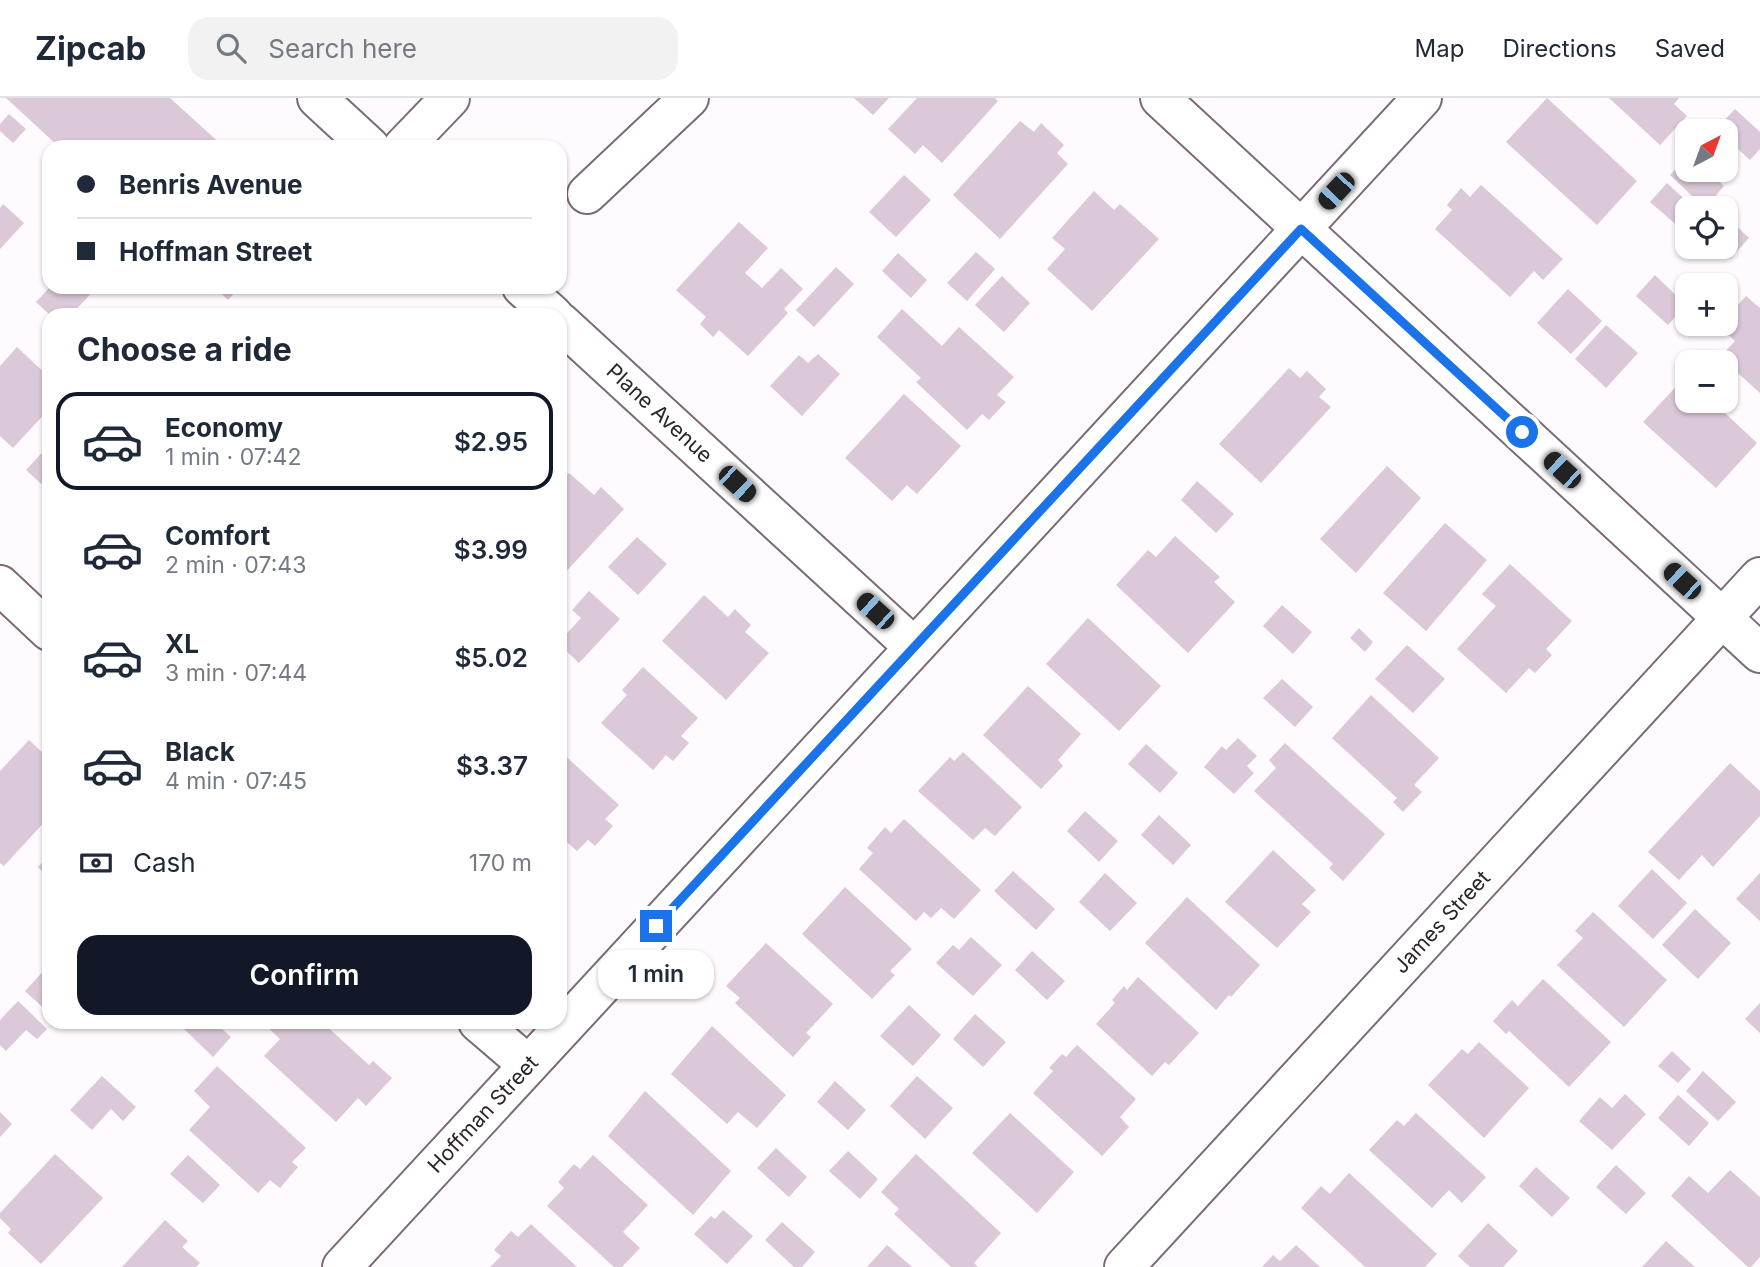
<!DOCTYPE html>
<meta charset="utf-8">
<style>
body{margin:0;font-family:Inter,sans-serif;background:#f2f2f3;color:#1f2937;height:100vh;display:flex;flex-direction:column;font-size:26px;white-space:nowrap}
*{box-sizing:border-box;margin:0}
p{font-size:23px;color:#747a83}
.icon{flex:none;width:38px;height:38px;fill:none;stroke:currentColor;stroke-width:2;stroke-linecap:round;stroke-linejoin:round}
.map{position:relative;flex:1;overflow:hidden}
.side{position:absolute;left:42px;top:210px;width:525px;height:721px;display:flex;flex-direction:column;background:#fff;border-radius:21px;box-shadow:0 2px 5px #0004}
.side>*{flex:none}
.top-card{position:absolute;left:42px;top:42px;width:525px;height:154px;border-radius:21px;box-shadow:0 2px 5px #0004;display:grid;align-content:center;height:154px;padding:0 35px;background:#fff}
.needle{width:46px;rotate:41deg}
.fabs{position:absolute;left:1675px;top:21px;display:grid;gap:14px}
.fabs a{display:grid;place-items:center;width:63px;height:63px;border-radius:14px;background:#fff;box-shadow:0 2px 5px #0004;font-size:35px}
.end{position:absolute;width:32px;height:32px;margin:-16px;border:9px solid #1a73e8;background:#fff;box-shadow:0 0 0 4px #fff}
.from{border-radius:50%}
.bubble{position:absolute;height:49px;border-radius:21px;background:#fff;box-shadow:0 2px 5px #0004;font-size:23px;font-weight:600;line-height:49px;text-align:center}
.car{position:absolute;width:21px;height:42px;margin:-21px -10px;border-radius:9px;box-shadow:0 0 5px 2px #0007;background:linear-gradient(#222 24%,#8ab4d8 0 40%,#222 0 76%,#8ab4d8 0 86%,#222 0)}
.top-card b{display:flex;align-items:center;gap:24px;height:66px;font-size:26px}
.top-card b+b{border-top:2px solid #e0e1e3}
.top-card i{width:18px;height:18px;background:#1f2937}
ul{padding:0;list-style:none}
li{display:flex;align-items:center;gap:21px;height:98px;margin:0 14px 10px;padding:0 21px;border:4px solid transparent;border-radius:21px}
li div{flex:1}
li b{display:block;font-size:26px}
li em{font-style:normal;font-weight:600}
li.selected{border-color:#111827}
li>.icon{width:63px;height:63px;stroke-width:1.5}
h2{padding:0 35px;font-size:32px;line-height:84px}
.pay{display:flex;align-items:center;gap:18px;height:77px;padding:0 35px;font-size:26px}
.pay p{margin-inline-start:auto}
.cta{display:flex;gap:14px;margin-top:auto;padding:14px 35px}
.cta a{flex:1;height:80px;border-radius:21px;background:#111827;color:#fff;font-size:28px;font-weight:600;line-height:80px;text-align:center}
header{display:flex;align-items:center;gap:42px;box-sizing:border-box;height:98px;padding:0 35px;background:#fff;border-bottom:2px solid #e0e1e3}
header strong{font-size:33px}
nav{display:flex;gap:38px;margin-inline-start:auto;font-size:24px}
.search{width:490px;height:63px;background:#f2f2f3;display:flex;align-items:center;gap:18px;box-sizing:border-box;padding:0 24px;border-radius:21px;color:#747a83;font-size:26px}
.map>svg:first-child{display:block}
.building{fill:#dbc8d8}
.lines{fill:none;stroke-linecap:round;stroke-linejoin:round}
.minor-casing{stroke:#7b6a78;stroke-width:42}
.minor{stroke:#fff;stroke-width:38}
.route{stroke:#1a73e8;stroke-width:9}
.labels{text-anchor:middle;stroke-width:5;stroke-linejoin:round;paint-order:stroke}
.street-label{font-size:21px;fill:#2c252b;stroke:#fff}
</style>
<header>
<strong>Zipcab</strong>
<div class="search"><svg class="icon" aria-label="search" viewBox="0 0 24 24"><circle cx="10" cy="10" r="6"/><path d="M15 15l6 6"/></svg>Search here</div>
<nav><a>Map</a><a>Directions</a><a>Saved</a></nav>
</header>
<div class="map">
<svg width="1760" height="1169" viewBox="0 0 1760 1169">
<rect width="100%" height="100%" fill="#fefafd"/>
<!-- building -->
<path class="building" d="M6 0H170L224 49H54L57 47Z
M854 0H889L873 17Z
M917 0H995L998 3 942 65 923 47 915 56 888 31Z
M1547 0 1637 83 1597 127 1506 44Z
M1609 0H1679L1674 6 1687 18 1660 47Z
M1735 11 1760 34V51L1750 62 1726 40V33L1716 31Z
M9 16 26 31 13 45 0 33V26Z
M1020 23 1034 34 1041 25 1064 47 1057 55 1068 66 1000 141 953 97Z
M1687 59V72H1707L1724 88 1705 110 1670 77Z
M904 77 931 102 896 139 869 114Z
M1667 85 1694 110H1687V123L1680 130 1650 104Z
M1481 87 1563 161 1543 182 1534 173 1510 199 1435 131 1452 112 1447 107 1461 90 1470 99Z
M1094 93 1114 112 1120 106 1159 141 1092 213 1047 171 1065 151 1052 140Z
M3 106 24 125 0 151V110Z
M1726 118 1749 140 1730 161 1716 149H1726Z
M739 124 768 150 745 175 762 190 781 170 803 191 784 211 788 215 748 258 719 232 713 239 700 226 706 219 676 192Z
M976 154 995 171 967 203 947 185Z
M898 155 927 182 911 200 882 173Z
M836 169 854 186 814 229 796 212Z
M1655 177 1686 207 1668 227 1636 198Z
M1002 178 1030 205 1004 234 975 207Z
M50 189H93L95 191 71 217H50L36 204Z
M214 189H240L228 202Z
M1568 191 1602 223 1571 256 1537 225Z
M1746 198 1760 210V295L1720 259 1735 243 1718 228 1726 226V220Z
M902 211 942 248 959 229 1014 279 997 297 1006 304 989 322 982 316 967 332 916 284 921 280 877 239Z
M1606 227 1638 255 1606 290 1575 261Z
M17 249 49 279V311L13 350 0 338V268Z
M818 256 840 276 802 318 770 288 799 257 808 265Z
M1289 270 1300 280 1307 273 1326 291 1319 299 1331 309 1261 385 1219 346Z
M1685 279 1687 303H1712L1757 345 1716 390 1643 324Z
M904 296 961 348 917 396 907 387 892 403 845 360Z
M49 347V393L26 372Z
M1387 368 1421 400 1356 475 1320 441Z
M569 375 594 397 601 389 624 411 562 478 560 476V385Z
M1197 383 1234 416 1216 435 1181 402Z
M1445 425 1487 462 1426 533 1383 495Z
M1175 438 1220 479 1214 484 1235 504 1188 555 1116 487 1148 452 1156 459Z
M637 439 667 466 638 497 608 469Z
M1510 466 1572 523 1546 551 1552 557 1535 575 1529 570 1506 595 1457 551 1496 508 1482 496Z
M589 493 620 521 579 565 560 547V543L581 520 572 512Z
M704 497 728 519 735 511 751 527 745 534 769 555 726 602 662 543Z
M1282 507 1312 534 1293 556 1263 528Z
M1088 520 1161 588 1119 633 1046 566Z
M1359 530 1373 544 1365 554 1350 540Z
M1407 547 1445 581 1413 615 1375 581Z
M643 569 698 620 681 638 689 645 673 663 666 657 653 672 601 625 627 597 622 592Z
M1282 581 1313 609 1295 629 1263 600Z
M1028 588 1081 636 1058 662 1063 668 1041 691 983 637Z
M1371 597 1439 660 1414 687 1422 694 1403 714 1393 704 1397 700 1332 640Z
M1238 640 1257 658 1247 668 1254 675 1234 696 1204 669 1222 648 1226 652Z
M29 642 49 661V719L4 768 0 765V673Z
M1285 645 1385 736 1343 783 1329 770 1333 766 1254 693 1276 670 1269 662Z
M1146 646 1178 675 1160 695 1128 666Z
M560 653 619 707 605 721 613 728 595 748 588 742 577 753 560 738Z
M963 654 1022 709 995 738 985 730 973 742 918 693 950 659 954 663Z
M1730 665 1760 693V718L1713 769 1702 757 1679 782 1648 754Z
M1085 713 1118 743 1099 764 1067 733Z
M1159 717 1191 747 1173 767 1141 737Z
M904 721 981 792 954 821 941 810 931 820 924 814 916 823 859 771 873 755 867 750 885 729 891 735Z
M1273 752 1316 792 1302 806 1311 814 1277 850 1225 804Z
M49 757V780L38 769Z
M1652 771 1687 805 1653 841 1618 808Z
M1013 773 1055 811 1036 832 994 793Z
M1105 775 1137 805 1110 833 1079 804Z
M1760 775V823L1736 801Z
M845 789 912 851 890 873 895 877 872 901 802 836Z
M1187 799 1260 867 1231 899 1229 897 1216 912 1145 845Z
M1695 811 1731 845 1698 881 1662 847Z
M1593 814 1667 882 1624 929 1557 867 1583 840 1575 833Z
M971 839 1002 867 973 898 936 865 953 847 959 852Z
M766 845 833 906 806 935 811 939 793 959 735 905 740 900 726 888Z
M1032 853 1065 883 1047 902 1015 872Z
M49 867V915L25 893Z
M1138 879 1199 935 1169 967 1165 964 1152 978 1096 926 1115 905 1112 902 1124 888 1127 892Z
M1543 881 1611 944 1569 989 1509 933 1506 936 1493 923 1512 902 1518 908Z
M18 903 47 931 37 941 26 932 6 953 0 947V922Z
M1760 905V935L1745 921Z
M909 907 941 937 913 968 880 938Z
M975 916 1006 944 983 969 953 941Z
M187 924H214L231 939 213 959 182 929Z
M266 924H322L369 967 373 963 392 980 366 1008 358 1000 336 1024 264 958 280 941 264 926Z
M712 928 786 997 757 1030 738 1014 727 1026 671 976Z
M1479 944 1529 990 1484 1040 1428 987 1462 951 1468 956Z
M1077 947 1136 1001 1120 1019 1129 1029 1102 1058 1033 995 1053 973 1049 970 1062 956 1066 959Z
M1672 953 1691 971 1678 985 1658 968Z
M217 968 306 1050 292 1064 298 1069 280 1090 270 1082 258 1095 189 1032 210 1009 194 993Z
M1703 973 1736 1004 1718 1023 1686 993Z
M102 978 136 1009 123 1023 111 1011 92 1032 70 1012Z
M917 978 953 1010 925 1041 890 1008Z
M835 983 866 1012 848 1032 817 1004Z
M645 993 731 1073 693 1117 608 1038Z
M1625 996 1646 1016 1612 1052 1579 1023 1600 999 1612 1010Z
M1678 997 1709 1025 1689 1048 1658 1020Z
M0 1014 12 1026 0 1039Z
M1010 1015 1074 1074 1037 1115 972 1055Z
M1416 1015 1486 1079 1462 1105 1449 1092 1432 1110 1369 1052 1397 1022 1404 1028Z
M776 1050 807 1079 789 1099 757 1070Z
M848 1053 878 1081 860 1101 829 1073Z
M55 1056 103 1100 41 1166 8 1135 11 1131 0 1120V1115Z
M916 1056 1001 1135 974 1165 978 1169H951L894 1116 899 1111 881 1094Z
M188 1057 220 1087 203 1105 170 1076Z
M593 1057 648 1107 623 1134 640 1150 622 1169H614L547 1108 564 1090 558 1084 574 1066 580 1071Z
M1616 1067 1646 1095 1626 1116 1596 1089Z
M1536 1069 1570 1100 1552 1119 1519 1088Z
M1730 1072 1760 1099V1159L1751 1169H1748L1671 1098 1689 1078 1708 1095Z
M1349 1075 1437 1156 1425 1169H1365L1301 1110 1321 1088 1330 1096Z
M723 1112 753 1138 727 1166 694 1136 711 1118 715 1121Z
M165 1122 188 1143 182 1149 200 1165 196 1169H122Z
M782 1124 815 1154 802 1169H794L765 1142Z
M1488 1125 1518 1153 1503 1169H1470L1458 1158Z
M531 1126 577 1169H490L501 1158 494 1152 511 1133 518 1139Z
M1666 1143 1695 1169H1642Z
M887 1147 912 1169H867Z
M1296 1147 1320 1169H1262L1273 1157 1280 1163Z"/>
<g class="lines">
<defs>
<g id="minor">
<path d="M317 0 370 49"/>
<path d="M1160 0 1760 555"/>
<path d="M403 49 450 0"/>
<path d="M587 96 689 0"/>
<path d="M522 189 553 217"/>
<path id="s1" d="M560 224 914 549"/>
<path d="M0 487 49 533"/>
<path d="M478 924 528 967"/>
<path id="s2" d="M342 1169 1422 0"/>
<path id="s3" d="M1124 1169 1760 479"/>
</g>
</defs>
<!-- minor casing -->
<use href="#minor" class="minor-casing"/>
<!-- minor -->
<use href="#minor" class="minor"/>
</g>
<g class="lines">
<!-- route -->
<path class="route" d="M656 828 1301 131 1522 334"/>
</g>
<g class="labels">
<!-- street labels -->
<g class="street-label">
<text dy="7" stroke="none"><textPath href="#s1" startOffset="135">Plane Avenue</textPath></text>
<text dy="7" stroke="none"><textPath href="#s3" startOffset="469">James Street</textPath></text>
<text dy="7" stroke="none"><textPath href="#s2" startOffset="208">Hoffman Street</textPath></text>
</g>
</g>
</svg>
<div class="fabs">
<a><svg class="needle" viewBox="-14 -14 28 28"><path d="M0-13l5 13h-10z" fill="#e53935"/><path d="M0 13l5-13h-10z" fill="#747a83"/></svg></a>
<a><svg class="icon" aria-label="locate" viewBox="0 0 24 24"><circle cx="12" cy="12" r="6"/><path d="M12 2v4M12 18v4M2 12h4M18 12h4"/></svg></a>
<a>+</a>
<a>−</a>
</div>
<i class="end from" style="left:1522px;top:334px"></i>
<i class="end" style="left:656px;top:828px"></i>
<div class="bubble" style="left:598px;top:852px;width:116px">1 min</div>
<i class="car" style="left:1336px;top:93px;rotate:223deg"></i>
<i class="car" style="left:1562px;top:372px;rotate:313deg"></i>
<i class="car" style="left:737px;top:386px;rotate:133deg"></i>
<i class="car" style="left:1682px;top:483px;rotate:313deg"></i>
<i class="car" style="left:875px;top:513px;rotate:312deg"></i>
<div class="top-card">
<b><i class="from"></i>Benris Avenue</b>
<b><i></i>Hoffman Street</b>
</div>
<section class="side">
<h2>Choose a ride</h2>
<ul>
<li class="selected"><svg class="icon" aria-label="car" viewBox="0 0 24 24"><path d="M5 17H2v-5l4-1 3-4h7l3 4 3 1v5h-3M9 17h6M6 11h13"/><circle cx="7" cy="17" r="2"/><circle cx="17" cy="17" r="2"/></svg><div><b>Economy</b><p>1 min · 07:42</p></div><em>$2.95</em></li>
<li><svg class="icon" aria-label="car" viewBox="0 0 24 24"><path d="M5 17H2v-5l4-1 3-4h7l3 4 3 1v5h-3M9 17h6M6 11h13"/><circle cx="7" cy="17" r="2"/><circle cx="17" cy="17" r="2"/></svg><div><b>Comfort</b><p>2 min · 07:43</p></div><em>$3.99</em></li>
<li><svg class="icon" aria-label="car" viewBox="0 0 24 24"><path d="M5 17H2v-5l4-1 3-4h7l3 4 3 1v5h-3M9 17h6M6 11h13"/><circle cx="7" cy="17" r="2"/><circle cx="17" cy="17" r="2"/></svg><div><b>XL</b><p>3 min · 07:44</p></div><em>$5.02</em></li>
<li><svg class="icon" aria-label="car" viewBox="0 0 24 24"><path d="M5 17H2v-5l4-1 3-4h7l3 4 3 1v5h-3M9 17h6M6 11h13"/><circle cx="7" cy="17" r="2"/><circle cx="17" cy="17" r="2"/></svg><div><b>Black</b><p>4 min · 07:45</p></div><em>$3.37</em></li>
</ul>
<div class="pay"><svg class="icon" aria-label="cash" viewBox="0 0 24 24"><path d="M3 7h18v10H3z"/><circle cx="12" cy="12" r="2"/></svg>Cash<p>170 m</p></div>
<div class="cta"><a>Confirm</a></div>
</section>
</div>
